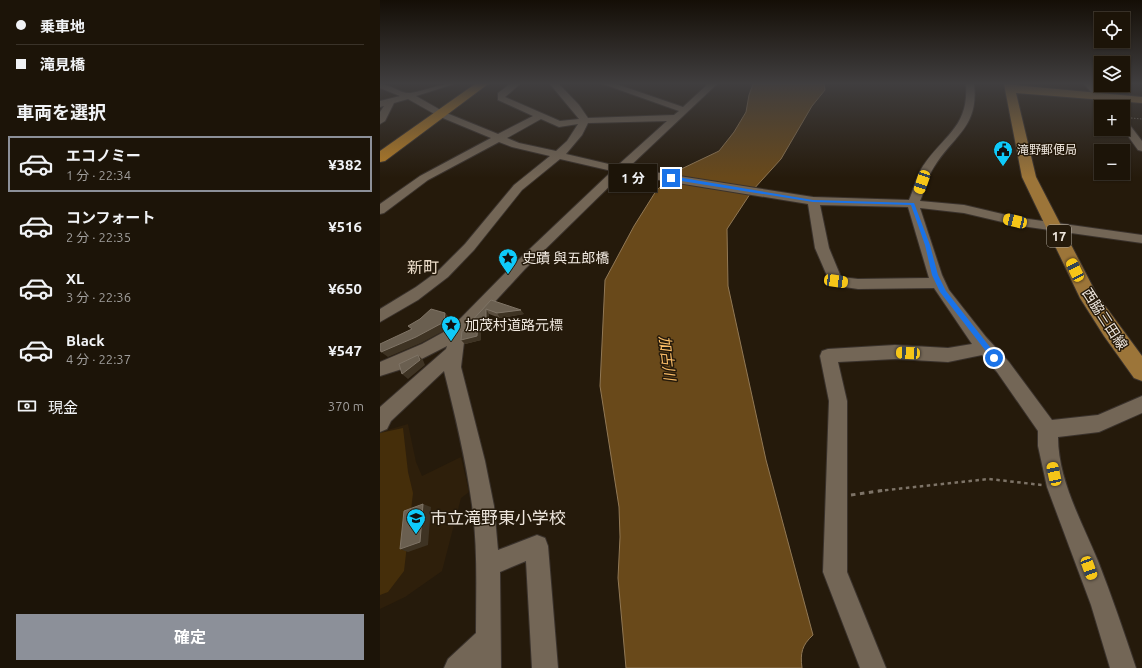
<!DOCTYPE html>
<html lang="ja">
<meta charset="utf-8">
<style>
body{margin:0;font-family:Ubuntu,"Noto Sans JP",sans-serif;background:#292116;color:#f1f3f6;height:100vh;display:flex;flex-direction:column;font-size:15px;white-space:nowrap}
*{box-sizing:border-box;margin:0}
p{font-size:13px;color:#a09e9c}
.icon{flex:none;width:22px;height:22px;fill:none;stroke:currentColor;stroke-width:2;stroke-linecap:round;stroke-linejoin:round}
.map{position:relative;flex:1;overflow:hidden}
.details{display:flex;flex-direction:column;background:#1c1408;width:380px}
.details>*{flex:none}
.guide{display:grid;align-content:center;height:88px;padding:0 16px;background:#1c1408}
.tools{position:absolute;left:714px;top:12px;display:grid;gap:8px}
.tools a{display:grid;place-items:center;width:36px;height:36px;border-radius:0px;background:#1c1408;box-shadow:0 1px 3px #0004,0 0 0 1px #3a3329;font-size:20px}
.end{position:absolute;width:18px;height:18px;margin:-9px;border:5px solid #1a73e8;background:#fff;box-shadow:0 0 0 2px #fff}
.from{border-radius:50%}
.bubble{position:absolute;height:28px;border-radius:0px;background:#1c1408;box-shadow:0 1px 3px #0004,0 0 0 1px #3a3329;font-size:13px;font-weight:700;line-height:28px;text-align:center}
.car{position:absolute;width:12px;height:24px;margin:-12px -6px;border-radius:5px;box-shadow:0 0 3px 1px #0007;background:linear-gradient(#f5c518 24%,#345 0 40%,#f5c518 0 76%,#345 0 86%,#f5c518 0)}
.guide b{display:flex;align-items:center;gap:14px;height:38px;font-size:15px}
.guide b+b{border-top:1px solid #3a3329}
.guide i{width:10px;height:10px;background:#f1f3f6}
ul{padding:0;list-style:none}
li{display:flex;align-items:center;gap:12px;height:56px;margin:0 8px 6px;padding:0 8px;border:2px solid transparent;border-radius:0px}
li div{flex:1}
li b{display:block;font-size:15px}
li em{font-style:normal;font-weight:700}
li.active{border-color:#8c9099}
li>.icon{width:36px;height:36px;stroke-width:1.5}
h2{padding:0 16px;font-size:18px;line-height:48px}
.pay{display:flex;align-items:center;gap:10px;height:44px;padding:0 16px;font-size:15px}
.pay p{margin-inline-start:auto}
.primary-button{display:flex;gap:8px;margin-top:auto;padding:8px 16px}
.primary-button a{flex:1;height:46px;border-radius:0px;background:#8c9099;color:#fff;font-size:16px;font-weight:700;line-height:46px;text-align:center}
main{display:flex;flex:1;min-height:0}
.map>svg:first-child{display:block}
.built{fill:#2e1f0b}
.green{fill:#452e0a}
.water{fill:#69491a;stroke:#917855}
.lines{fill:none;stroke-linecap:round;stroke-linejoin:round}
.minor-casing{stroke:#3a322c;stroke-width:2}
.major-casing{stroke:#3a322c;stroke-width:2}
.highway-casing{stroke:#3a322c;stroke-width:2}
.path-far2{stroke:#7d7367;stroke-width:1;stroke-dasharray:1.5 1.5;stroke-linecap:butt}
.path-far1{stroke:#7d7367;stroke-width:2.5;stroke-dasharray:3.5 3.5;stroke-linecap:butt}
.path{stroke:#7d7367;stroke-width:3;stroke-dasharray:4.5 4.5;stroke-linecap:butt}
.minor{fill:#736656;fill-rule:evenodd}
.major{fill:#9c7539;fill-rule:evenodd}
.highway{fill:#b87f26;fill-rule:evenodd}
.wall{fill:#5a4e3f}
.shaded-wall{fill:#3e3323}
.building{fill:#6a5f50;stroke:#7f7466}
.route{fill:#1a73e8}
.labels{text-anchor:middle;stroke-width:3;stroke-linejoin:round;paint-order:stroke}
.far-poi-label{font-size:12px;fill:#efe7de;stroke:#251a0b;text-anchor:start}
.shield{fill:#251a0b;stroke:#b2aa9f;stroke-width:1}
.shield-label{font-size:13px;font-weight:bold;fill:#efe7de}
.poi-label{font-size:14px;fill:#efe7de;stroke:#251a0b;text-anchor:start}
.street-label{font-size:14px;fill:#efe7de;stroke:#251a0b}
.water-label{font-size:15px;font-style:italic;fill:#fabc67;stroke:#251a0b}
.quarter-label{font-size:16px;fill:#ebdcc9;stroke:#251a0b}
.near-poi-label{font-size:17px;fill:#efe7de;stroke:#251a0b;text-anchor:start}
</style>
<main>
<section class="details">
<div class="guide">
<b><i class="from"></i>乗車地</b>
<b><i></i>滝見橋</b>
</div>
<h2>車両を選択</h2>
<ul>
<li class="active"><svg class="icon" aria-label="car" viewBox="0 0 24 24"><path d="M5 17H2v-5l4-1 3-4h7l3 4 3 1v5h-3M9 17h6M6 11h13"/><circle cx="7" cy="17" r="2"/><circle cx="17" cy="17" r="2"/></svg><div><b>エコノミー</b><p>1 分 · 22:34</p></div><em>¥382</em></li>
<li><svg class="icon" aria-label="car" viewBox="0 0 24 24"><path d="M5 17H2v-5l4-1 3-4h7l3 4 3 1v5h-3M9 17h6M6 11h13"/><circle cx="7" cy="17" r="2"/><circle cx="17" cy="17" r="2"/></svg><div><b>コンフォート</b><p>2 分 · 22:35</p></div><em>¥516</em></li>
<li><svg class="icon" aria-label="car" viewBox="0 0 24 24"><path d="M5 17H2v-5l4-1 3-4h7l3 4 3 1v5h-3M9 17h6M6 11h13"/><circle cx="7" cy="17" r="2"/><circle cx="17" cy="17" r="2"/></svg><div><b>XL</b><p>3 分 · 22:36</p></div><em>¥650</em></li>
<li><svg class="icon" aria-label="car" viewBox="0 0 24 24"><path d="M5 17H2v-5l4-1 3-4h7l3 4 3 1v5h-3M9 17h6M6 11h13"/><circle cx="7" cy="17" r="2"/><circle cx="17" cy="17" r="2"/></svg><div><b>Black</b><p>4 分 · 22:37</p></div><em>¥547</em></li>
</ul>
<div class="pay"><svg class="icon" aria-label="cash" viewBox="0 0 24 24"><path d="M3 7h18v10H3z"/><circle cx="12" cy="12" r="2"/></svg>現金<p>370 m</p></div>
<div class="primary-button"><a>確定</a></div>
</section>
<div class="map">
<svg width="762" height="668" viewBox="0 0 762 668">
<rect width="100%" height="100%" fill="#251a0b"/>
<!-- built -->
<path class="built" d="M28 424 36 462 42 476 81 457 89 492 81 498 62 571 25 597 0 609V428L4 431Z"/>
<!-- green -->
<path class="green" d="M23 428 28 472 33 493 24 571 8 592 0 595V433Z"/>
<!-- water -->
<path class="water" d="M373 84H444L445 90 432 106 401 159 372 191 347 229 348 286 386 460 433 635C422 645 420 653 422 668H246L238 578 240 537 239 507 220 386 225 280 254 226 276 191 297 171 339 151 354 132 366 112 369 95Z"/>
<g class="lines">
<defs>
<path id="minor" d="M0 84C10 84 21 94 30 93 46 91 57 84 74 84L36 96 64 112 118 134 153 116 118 100V93L130 84H140L125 97 180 121 199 119 170 84H179L199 105 208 118 294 115 299 111 223 84H236L303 107 328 84H337L248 168 433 197 529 200C534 189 536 176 543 166 564 135 589 127 586 84H594C599 127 574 135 554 167 547 177 545 190 540 201L584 205 635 217 762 235V243L635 225 584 213 540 208 562 275 569 290 606 337 629 362 672 420 718 415 762 396V413L719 432 678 437C678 480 702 522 718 561 732 597 744 632 756 668H730L711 605 667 487 658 446V431L617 372 602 355 568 362 515 359 458 362 467 401V572L506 668H480L443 572 449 401 440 356 442 351 448 349 515 345 568 348 592 344 554 288 478 289 451 285 435 248 428 204 242 174 145 269 85 334 81 367 105 461 114 506 118 550 157 535 165 538 168 546 178 668H152L146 561 120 572 121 668H64L68 659 96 633C96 591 98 548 92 505 86 460 75 415 64 371L11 421 7 429 0 432V407L66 349 67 346 22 369 0 376V362L42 344 71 328 135 263 232 171 180 159 142 190 94 250 68 277 38 300 0 322V309L36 287 58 271 85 244 134 185 170 156 132 147 119 142 48 180 4 213 0 214V204L40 176 111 138 58 116 28 99 14 103 5 121 0 124V112L4 106 0 107V101L20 96 0 88ZM161 119 179 127 198 124 187 141 176 151 139 143 127 138ZM287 121 237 166 186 154 202 135 208 123ZM440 205 528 207 549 278 478 279 461 277 449 248Z
M704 84H713L733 107H724Z
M743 119 746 120 762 141V151L758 150 743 129Z"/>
<path id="major" d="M624 84 762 97V103L636 93 656 177 717 295 762 356V381L754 378 724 336 700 298 642 177Z"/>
<path id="highway" d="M95 84H108L5 161 0 162V151Z"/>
</defs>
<!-- minor casing -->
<use href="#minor" class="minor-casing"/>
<!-- major casing -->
<use href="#major" class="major-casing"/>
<!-- highway casing -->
<use href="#highway" class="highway-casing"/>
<!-- path-far2 -->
<path class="path-far2" d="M751 118 762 119"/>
<!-- path-far1 -->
<path class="path-far1" d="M498 491 609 479 662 485"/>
<!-- path -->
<path class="path" d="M471 495 506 490"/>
<!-- minor -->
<use href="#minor" class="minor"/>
<!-- major -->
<use href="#major" class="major"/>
<!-- highway -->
<use href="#highway" class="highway"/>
</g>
<!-- wall -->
<path class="wall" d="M111 300 144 314 120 318 109 314V325L101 327V340L85 344 81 340Z"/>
<!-- shaded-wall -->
<path class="shaded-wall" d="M106 309 109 314V325L101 327V340L85 344 81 340 98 323Z
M141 310 144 314 120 318 117 313Z
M65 313 70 318 69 328 41 343 8 357 1 352Z
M38 355 43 360 45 365 28 379 22 374Z
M43 504 51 507 48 545 28 552 20 549Z"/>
<!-- building -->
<path class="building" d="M111 300 141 310 117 313 106 309V320L98 323 97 336 81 340 82 331 88 329 89 324Z
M51 309 65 313 64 322 36 337 1 352 0 348V344L32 329 28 326 40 319Z
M38 355 40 360 22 374 19 364Z
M43 504 40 542 20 549 24 511Z"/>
<!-- sky -->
<linearGradient id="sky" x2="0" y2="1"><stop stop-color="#140e06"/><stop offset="0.47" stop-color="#403e3f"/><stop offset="1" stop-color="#403e3f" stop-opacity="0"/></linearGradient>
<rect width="762" height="178" fill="url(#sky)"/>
<!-- route -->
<path class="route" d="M291 176 433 200 534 203 550 245 558 275 566 291 617 356V359H612L560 292 552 275 545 245 531 205 433 202 289 179Z"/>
<!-- icons -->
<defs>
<symbol id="civic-pin" viewBox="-11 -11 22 30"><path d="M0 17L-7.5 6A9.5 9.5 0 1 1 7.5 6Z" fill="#0fcafa" stroke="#251a0b"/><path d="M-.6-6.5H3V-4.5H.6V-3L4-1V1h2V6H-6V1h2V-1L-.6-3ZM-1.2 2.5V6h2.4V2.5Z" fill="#111"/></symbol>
<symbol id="sight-pin" viewBox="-11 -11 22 30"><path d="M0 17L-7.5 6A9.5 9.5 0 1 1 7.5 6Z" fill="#0fcafa" stroke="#251a0b"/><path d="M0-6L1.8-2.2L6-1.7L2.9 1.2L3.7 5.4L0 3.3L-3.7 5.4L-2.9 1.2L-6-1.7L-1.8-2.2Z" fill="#111"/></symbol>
<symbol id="school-pin" viewBox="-11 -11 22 30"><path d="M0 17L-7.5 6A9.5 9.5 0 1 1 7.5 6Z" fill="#0fcafa" stroke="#251a0b"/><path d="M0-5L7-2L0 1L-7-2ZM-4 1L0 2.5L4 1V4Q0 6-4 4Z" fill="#111"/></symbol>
</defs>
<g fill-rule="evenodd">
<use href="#civic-pin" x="612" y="139" width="22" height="30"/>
<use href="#sight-pin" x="117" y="247" width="22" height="30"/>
<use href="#sight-pin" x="60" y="314" width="22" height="30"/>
<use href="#school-pin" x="25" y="507" width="22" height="30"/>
</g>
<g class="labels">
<!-- far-poi labels -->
<g class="far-poi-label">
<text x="637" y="154">滝野郵便局</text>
</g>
<!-- shield labels -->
<rect class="shield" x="667" y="225" width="24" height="22" rx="3"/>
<g class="shield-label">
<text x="679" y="241">17</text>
</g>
<!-- poi labels -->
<g class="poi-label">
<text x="142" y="263">史蹟 與五郎橋</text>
<text x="85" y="330">加茂村道路元標</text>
</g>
<!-- street labels -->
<g class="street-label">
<text transform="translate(725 319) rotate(57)" y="5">西脇三田線</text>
</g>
<!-- water labels -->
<g class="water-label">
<text transform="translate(287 358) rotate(83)" y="5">加古川</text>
</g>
<!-- quarter labels -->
<g class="quarter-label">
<text x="43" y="273">新町</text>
</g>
<!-- near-poi labels -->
<g class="near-poi-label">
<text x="50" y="524">市立滝野東小学校</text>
</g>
</g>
</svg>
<div class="tools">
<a><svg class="icon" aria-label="locate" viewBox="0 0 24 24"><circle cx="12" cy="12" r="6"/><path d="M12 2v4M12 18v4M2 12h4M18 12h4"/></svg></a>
<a><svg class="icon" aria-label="layers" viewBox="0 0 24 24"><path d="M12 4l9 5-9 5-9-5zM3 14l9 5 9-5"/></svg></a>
<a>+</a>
<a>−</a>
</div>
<i class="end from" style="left:614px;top:358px"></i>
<i class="end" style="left:291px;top:178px"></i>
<div class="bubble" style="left:229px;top:164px;width:48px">1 分</div>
<i class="car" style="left:542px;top:182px;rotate:199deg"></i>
<i class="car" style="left:635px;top:221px;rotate:283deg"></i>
<i class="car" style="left:695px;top:270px;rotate:334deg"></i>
<i class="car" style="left:456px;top:281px;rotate:98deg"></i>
<i class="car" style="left:528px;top:353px;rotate:273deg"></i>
<i class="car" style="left:674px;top:474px;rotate:348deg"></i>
<i class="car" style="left:709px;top:568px;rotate:160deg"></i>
</div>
</main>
